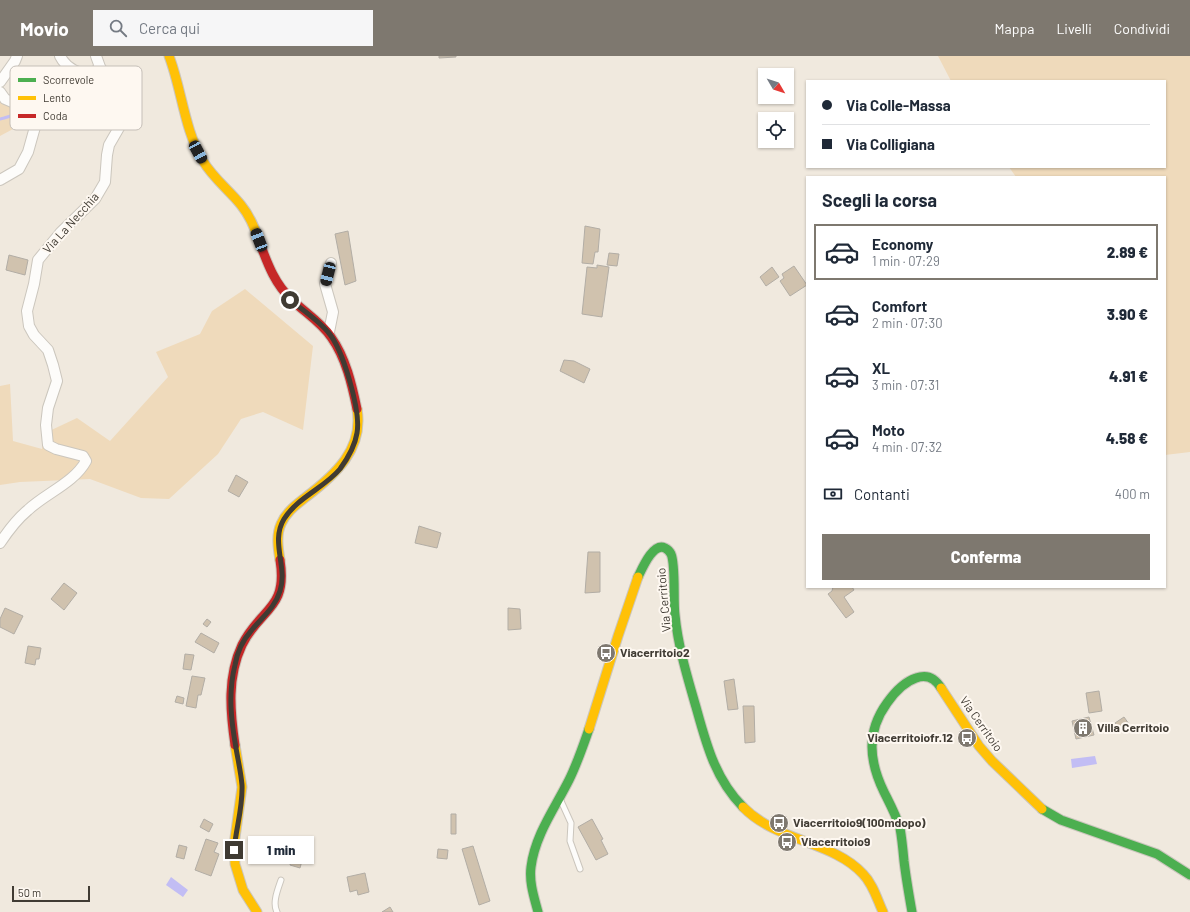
<!DOCTYPE html>
<html lang="it">
<meta charset="utf-8">
<style>
body{margin:0;font-family:Barlow,sans-serif;background:#f6f6f7;color:#1f2937;height:100vh;display:flex;flex-direction:column;font-size:15px;white-space:nowrap}
*{box-sizing:border-box;margin:0}
p{font-size:13px;color:#747a83}
.icon{flex:none;width:22px;height:22px;fill:none;stroke:currentColor;stroke-width:2;stroke-linecap:round;stroke-linejoin:round}
.map{position:relative;flex:1;overflow:hidden}
.details{position:absolute;left:806px;top:120px;width:360px;height:412px;display:flex;flex-direction:column;background:#fff;border-radius:0px;box-shadow:0 1px 3px #0004}
.details>*{flex:none}
.hud{position:absolute;left:806px;top:24px;width:360px;height:88px;border-radius:0px;box-shadow:0 1px 3px #0004;display:grid;align-content:center;height:88px;padding:0 16px;background:#fff}
.needle{width:26px;rotate:129deg}
.fabs{position:absolute;left:758px;top:12px;display:grid;gap:8px}
.fabs a{display:grid;place-items:center;width:36px;height:36px;border-radius:0px;background:#fff;box-shadow:0 1px 3px #0004;font-size:20px}
.scale{position:absolute;left:12px;bottom:10px;width:78px;box-sizing:border-box;padding-left:4px;border:2px solid #403b33;border-top:0;font-size:11px;line-height:14px;white-space:nowrap;color:#403b33;-webkit-text-stroke:3px #fef8f1;paint-order:stroke}
.end{position:absolute;width:18px;height:18px;margin:-9px;border:5px solid #403b33;background:#fff;box-shadow:0 0 0 2px #fff}
.from{border-radius:50%}
.bubble{position:absolute;height:28px;border-radius:0px;background:#fff;box-shadow:0 1px 3px #0004;font-size:13px;font-weight:800;line-height:28px;text-align:center}
.car{position:absolute;width:12px;height:24px;margin:-12px -6px;border-radius:5px;box-shadow:0 0 3px 1px #0007;background:linear-gradient(#222 24%,#8ab4d8 0 40%,#222 0 76%,#8ab4d8 0 86%,#222 0)}
.hud b{display:flex;align-items:center;gap:14px;height:38px;font-size:15px}
.hud b+b{border-top:1px solid #e0e1e3}
.hud i{width:10px;height:10px;background:#1f2937}
ul{padding:0;list-style:none}
li{display:flex;align-items:center;gap:12px;height:56px;margin:0 8px 6px;padding:0 8px;border:2px solid transparent;border-radius:0px}
li div{flex:1}
li b{display:block;font-size:15px}
li em{font-style:normal;font-weight:800}
li.on{border-color:#7e786f}
li>.icon{width:36px;height:36px;stroke-width:1.5}
h2{padding:0 16px;font-size:18px;line-height:48px}
.pay{display:flex;align-items:center;gap:10px;height:44px;padding:0 16px;font-size:15px}
.pay p{margin-inline-start:auto}
.primary-button{display:flex;gap:8px;margin-top:auto;padding:8px 16px}
.primary-button a{flex:1;height:46px;border-radius:0px;background:#7e786f;color:#fff;font-size:16px;font-weight:800;line-height:46px;text-align:center}
header{display:flex;align-items:center;gap:24px;box-sizing:border-box;height:56px;padding:0 20px;background:#7e786f;color:#fff}
header strong{font-size:19px}
nav{display:flex;gap:22px;margin-inline-start:auto;font-size:14px}
.search{width:280px;height:36px;background:#f6f6f7;display:flex;align-items:center;gap:10px;box-sizing:border-box;padding:0 14px;border-radius:0px;color:#747a83;font-size:15px}
.map>svg:first-child{display:block}
.green{fill:#efdabb}
.water{fill:#c2bdf4}
.lines{fill:none;stroke-linecap:round;stroke-linejoin:round}
.stream{stroke:#c2bdf4;stroke-width:3}
.building{fill:#d0c2ae;stroke:#b2ada5}
.lane-casing{stroke:#cbc6bd;stroke-width:7}
.street-casing{stroke:#cbc6bd;stroke-width:12}
.fast-casing{stroke:#cbc6bd;stroke-width:11}
.slow-casing{stroke:#cbc6bd;stroke-width:11}
.jam-casing{stroke:#cbc6bd;stroke-width:11}
.lane{stroke:#fdfcfa;stroke-width:5}
.street{stroke:#fdfcfa;stroke-width:10}
.fast{stroke:#4caf50;stroke-width:9}
.slow{stroke:#ffc107;stroke-width:9}
.jam{stroke:#c62828;stroke-width:9}
.route{stroke:#403b33;stroke-width:5}
.labels{text-anchor:middle;stroke-width:4;stroke-linejoin:round;paint-order:stroke}
.street-label{font-size:12px;fill:#403b33;stroke:#fef8f1}
.poi-label{font-size:12px;font-weight:bold;fill:#403b33;stroke:#fef8f1;text-anchor:start}
.key{fill:#fef8f1;stroke:#c5bfb8;stroke-width:1}
.key-label{font-size:11px;fill:#403b33}
</style>
<header>
<strong>Movio</strong>
<div class="search"><svg class="icon" aria-label="search" viewBox="0 0 24 24"><circle cx="10" cy="10" r="6"/><path d="M15 15l6 6"/></svg>Cerca qui</div>
<nav><a>Mappa</a><a>Livelli</a><a>Condividi</a></nav>
</header>
<div class="map">
<svg width="1190" height="856" viewBox="0 0 1190 856">
<rect width="100%" height="100%" fill="#f0e9de"/>
<!-- green -->
<path class="green" d="M938 0H1190V396L1165 399V121H1016L1009 111H1165V25H951Z
M32 35 55 39 52 52 0 80V41Z
M245 233 313 290 303 374 263 356 241 363 218 398 169 443 141 442 90 423 20 426 0 429V330L10 328 13 385 42 393 43 378 77 362 110 385 168 321 156 296 200 278 212 255Z"/>
<!-- water -->
<path class="water" d="M1095 700 1097 708 1072 712 1071 703Z
M171 821 188 834 183 841 166 829Z"/>
<g class="lines">
<!-- stream -->
<path class="stream" d="M0 63 4 62 64 44 85 45"/>
</g>
<!-- building -->
<path class="building" d="M439 0H456V1L439 2Z
M585 170 600 173 598 196H595L593 208 582 207Z
M348 175 356 225 345 229 335 178Z
M609 197 619 198 617 210 607 209Z
M9 199 28 204 25 219 6 214Z
M597 209 609 211 602 261 582 258 587 211 597 212Z
M794 210 807 229 790 240 780 225 784 222 782 218Z
M772 211 779 221 766 230 760 221Z
M564 304 574 305 590 313 584 327 560 315Z
M236 419 248 426 239 441 228 435Z
M419 470 441 477 437 492 415 487Z
M588 496H600V536L585 537Z
M64 527 77 537 64 554 51 543Z
M833 531H852L854 534 844 541 854 556 846 562 828 538 832 535Z
M5 552 23 560 14 578 0 571V563Z
M508 552 520 553 521 573 508 574Z
M207 563 211 566 207 571 203 568Z
M201 577 219 587 214 597 195 586Z
M28 590 41 592 39 603H36L35 609 25 607Z
M185 598 194 599 191 614 183 613Z
M192 620 205 622 201 639H198L196 652 186 650Z
M734 623 738 653 728 654 724 625Z
M1099 635 1102 655 1089 657 1086 637Z
M177 640 184 642 183 648 175 646Z
M743 650H754L755 686 745 687Z
M1089 661 1094 679 1076 683 1072 665Z
M1124 661 1129 668 1120 674 1115 667Z
M451 758H456V778H451Z
M204 763 213 768 209 776 200 771Z
M592 763 603 783 601 784 608 798 596 804 578 771Z
M206 783 218 787 214 796 219 798 211 820 195 814Z
M296 785 305 787V791L311 793 308 802 303 801 300 812 290 809Z
M179 789 187 791 184 803 176 801Z
M473 790 490 845 479 849 462 793Z
M438 793 448 794 447 803 437 802Z
M365 817 369 836 358 839 357 834 350 836 347 821Z
M390 851 393 856H382Z"/>
<g class="lines">
<defs>
<path id="lane" d="M561 745 571 767 570 785 580 813
M277 856C272 847 278 833 281 824"/>
<path id="street" d="M60 0C66 12 80 20 93 17L100 11
M0 26 15 5 17 0
M0 36 5 43 26 52 33 62 35 71 28 96 19 113 0 124
M329 276 333 256 325 228 331 207
M0 487C8 475 17 463 28 454 46 437 74 427 86 405L83 400 56 393 48 389 46 369 48 352 57 325 53 309 48 294 34 279 29 270 27 255 34 228 38 204 61 176 95 143 105 126 107 99 109 89 124 63 126 53 115 34 100 11 96 0"/>
<path id="fast" d="M638 521C642 513 653 486 665 492 667 493 670 496 671 498 676 509 673 545 675 559 678 590 687 620 696 651 706 687 715 723 743 751
M1042 753 1061 764 1157 798 1190 819
M538 856C534 841 529 826 531 811 535 779 555 752 569 724 577 708 583 690 589 673
M912 856C909 839 906 822 904 805 903 794 902 783 900 772 896 759 890 748 884 736 869 705 866 676 887 647 894 637 904 626 916 622 927 618 935 622 941 632"/>
<path id="slow" d="M169 0C182 34 184 73 203 105 213 122 229 134 241 149 250 160 255 172 259 185
M280 504C278 492 276 479 281 468 286 456 296 449 306 441 335 419 364 393 357 353
M941 632 979 690 992 705 1042 753
M589 673 618 580 638 521
M235 689 242 731 234 789 235 808 243 834 257 856
M743 751C777 786 833 785 863 818 873 828 877 843 883 856"/>
<path id="jam" d="M259 185C267 206 274 227 291 243 304 256 321 266 331 281 346 302 352 329 357 353
M235 689C230 655 227 621 242 589 260 552 288 554 280 504"/>
</defs>
<!-- lane casing -->
<use href="#lane" class="lane-casing"/>
<!-- street casing -->
<use href="#street" class="street-casing"/>
<!-- fast casing -->
<use href="#fast" class="fast-casing"/>
<!-- slow casing -->
<use href="#slow" class="slow-casing"/>
<!-- jam casing -->
<use href="#jam" class="jam-casing"/>
<!-- lane -->
<use href="#lane" class="lane"/>
<!-- street -->
<use href="#street" class="street"/>
<!-- fast -->
<use href="#fast" class="fast"/>
<!-- slow -->
<use href="#slow" class="slow"/>
<!-- jam -->
<use href="#jam" class="jam"/>
</g>
<g class="lines">
<!-- route -->
<path class="route" d="M234 794C236 772 243 751 242 729 241 717 238 704 236 692 231 664 228 637 235 609 237 597 243 584 251 575 261 562 275 552 280 535 288 511 270 486 284 463 298 441 324 432 340 413 348 402 355 390 357 377 361 355 343 293 328 276 318 264 303 254 290 244"/>
</g>
<!-- icons -->
<defs>
<symbol id="bus-disc" viewBox="-11 -11 22 22"><circle r="9.5" fill="#7e786f" stroke="#fef8f1"/><path d="M-5-6H5V4H4V6H2V4H-2V6H-4V4H-5ZM-3.5-4V0h7V-4ZM-3.5 1.2v1.5H-2V1.2ZM2 1.2v1.5H3.5V1.2Z" fill="#fff"/></symbol>
<symbol id="building-disc" viewBox="-11 -11 22 22"><circle r="9.5" fill="#7e786f" stroke="#fef8f1"/><path d="M-4-6H4V6H1V3H-1V6H-4ZM-2.5-4.3h1.7v1.8h-1.7ZM.8-4.3h1.7v1.8H.8ZM-2.5-1h1.7V.8h-1.7ZM.8-1h1.7V.8H.8Z" fill="#fff"/></symbol>
</defs>
<g fill-rule="evenodd">
<use href="#bus-disc" x="595" y="586" width="22" height="22"/>
<use href="#building-disc" x="1072" y="661" width="22" height="22"/>
<use href="#bus-disc" x="956" y="671" width="22" height="22"/>
<use href="#bus-disc" x="768" y="756" width="22" height="22"/>
<use href="#bus-disc" x="776" y="775" width="22" height="22"/>
</g>
<g class="labels">
<!-- street labels -->
<g class="street-label">
<text transform="translate(71 167) rotate(-48)" y="4">Via La Necchia</text>
<text transform="translate(664 544) rotate(-95)" y="4">Via Cerritoio</text>
<text transform="translate(981 668) rotate(55)" y="4">Via Cerritoio</text>
</g>
<!-- poi labels -->
<g class="poi-label">
<text x="620" y="601">Viacerritoio2</text>
<text x="1097" y="676">Villa Cerritoio</text>
<text x="953" y="686" text-anchor="end">Viacerritoiofr.12</text>
<text x="793" y="771">Viacerritoio9(100mdopo)</text>
<text x="801" y="790">Viacerritoio9</text>
</g>
</g>
<!-- legend -->
<rect x="10" y="10" width="132" height="64" rx="6" class="key"/>
<rect x="18" y="22" width="18" height="4" fill="#4caf50"/>
<rect x="18" y="40" width="18" height="4" fill="#ffc107"/>
<rect x="18" y="58" width="18" height="4" fill="#c62828"/>
<g class="key-label">
<text x="43" y="28">Scorrevole</text>
<text x="43" y="46">Lento</text>
<text x="43" y="64">Coda</text>
</g>
</svg>
<div class="fabs">
<a><svg class="needle" viewBox="-14 -14 28 28"><path d="M0-13l5 13h-10z" fill="#e53935"/><path d="M0 13l5-13h-10z" fill="#747a83"/></svg></a>
<a><svg class="icon" aria-label="locate" viewBox="0 0 24 24"><circle cx="12" cy="12" r="6"/><path d="M12 2v4M12 18v4M2 12h4M18 12h4"/></svg></a>
</div>
<div class="scale">50 m</div>
<i class="end from" style="left:290px;top:244px"></i>
<i class="end" style="left:234px;top:794px"></i>
<div class="bubble" style="left:248px;top:780px;width:66px">1 min</div>
<i class="car" style="left:198px;top:96px;rotate:152deg"></i>
<i class="car" style="left:259px;top:184px;rotate:339deg"></i>
<i class="car" style="left:328px;top:218px;rotate:194deg"></i>
<div class="hud">
<b><i class="from"></i>Via Colle-Massa</b>
<b><i></i>Via Colligiana</b>
</div>
<section class="details">
<h2>Scegli la corsa</h2>
<ul>
<li class="on"><svg class="icon" aria-label="car" viewBox="0 0 24 24"><path d="M5 17H2v-5l4-1 3-4h7l3 4 3 1v5h-3M9 17h6M6 11h13"/><circle cx="7" cy="17" r="2"/><circle cx="17" cy="17" r="2"/></svg><div><b>Economy</b><p>1 min · 07:29</p></div><em>2.89 €</em></li>
<li><svg class="icon" aria-label="car" viewBox="0 0 24 24"><path d="M5 17H2v-5l4-1 3-4h7l3 4 3 1v5h-3M9 17h6M6 11h13"/><circle cx="7" cy="17" r="2"/><circle cx="17" cy="17" r="2"/></svg><div><b>Comfort</b><p>2 min · 07:30</p></div><em>3.90 €</em></li>
<li><svg class="icon" aria-label="car" viewBox="0 0 24 24"><path d="M5 17H2v-5l4-1 3-4h7l3 4 3 1v5h-3M9 17h6M6 11h13"/><circle cx="7" cy="17" r="2"/><circle cx="17" cy="17" r="2"/></svg><div><b>XL</b><p>3 min · 07:31</p></div><em>4.91 €</em></li>
<li><svg class="icon" aria-label="car" viewBox="0 0 24 24"><path d="M5 17H2v-5l4-1 3-4h7l3 4 3 1v5h-3M9 17h6M6 11h13"/><circle cx="7" cy="17" r="2"/><circle cx="17" cy="17" r="2"/></svg><div><b>Moto</b><p>4 min · 07:32</p></div><em>4.58 €</em></li>
</ul>
<div class="pay"><svg class="icon" aria-label="cash" viewBox="0 0 24 24"><path d="M3 7h18v10H3z"/><circle cx="12" cy="12" r="2"/></svg>Contanti<p>400 m</p></div>
<div class="primary-button"><a>Conferma</a></div>
</section>
</div>
